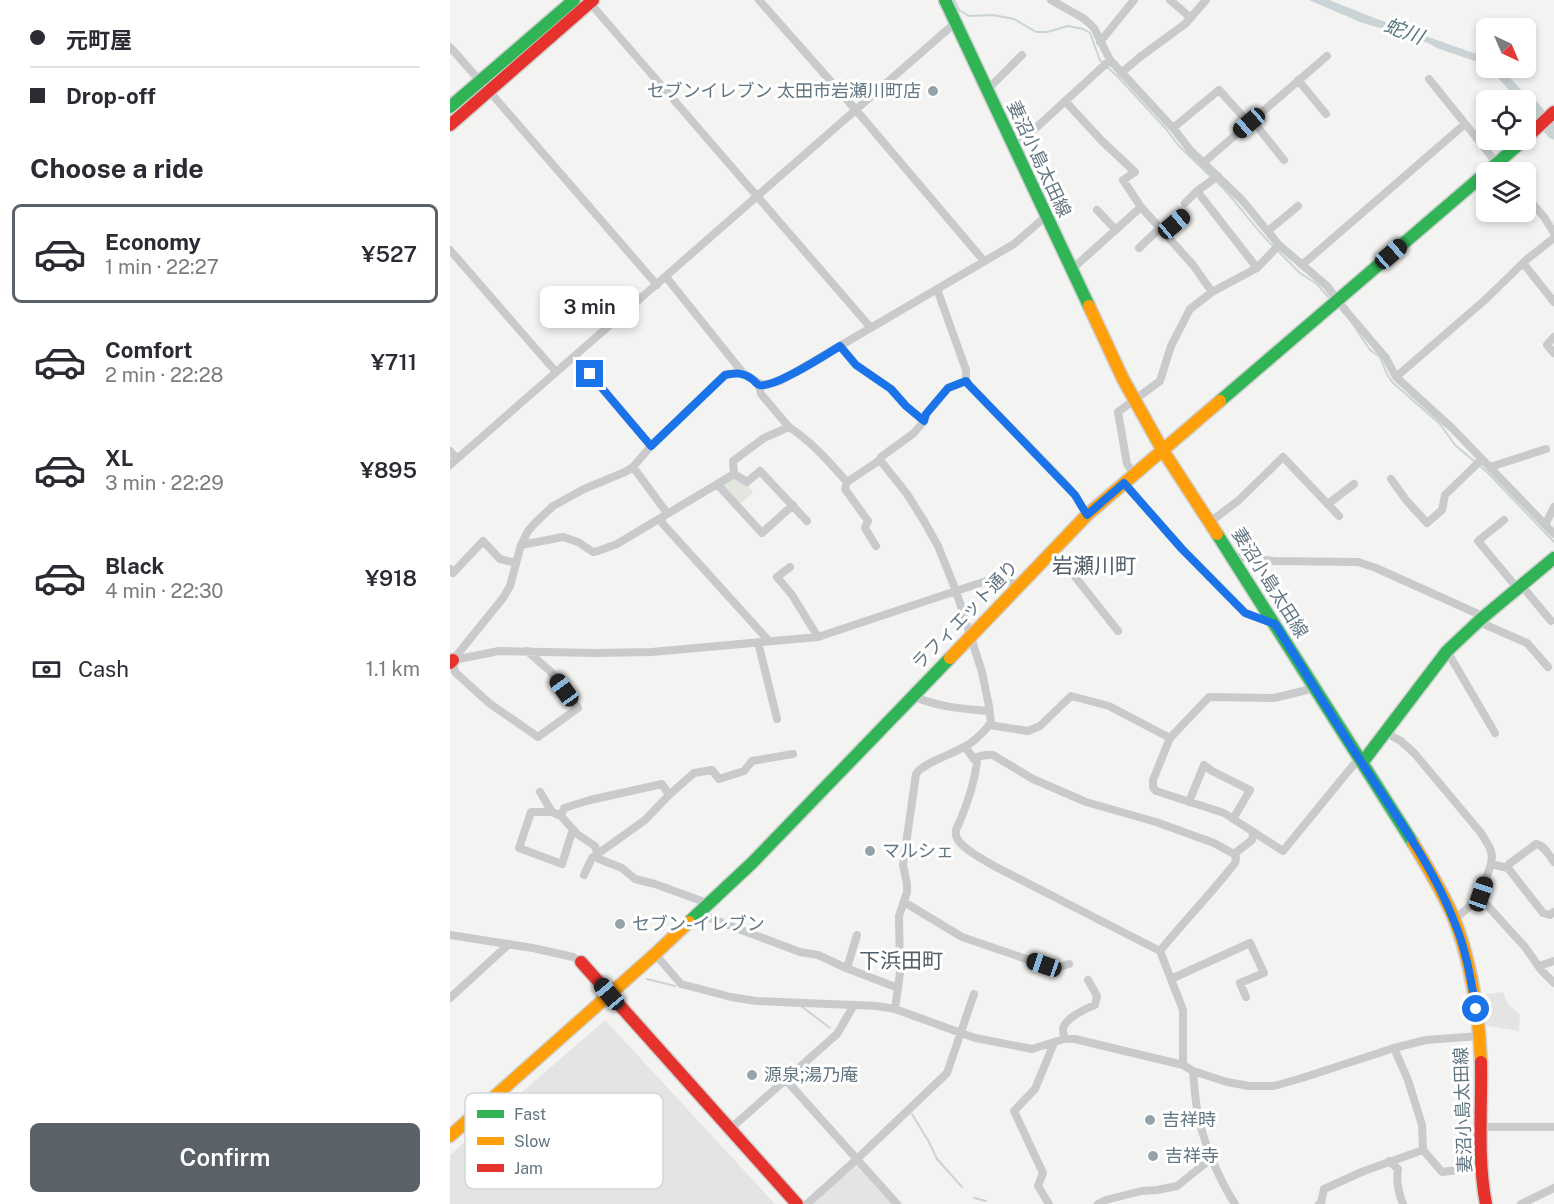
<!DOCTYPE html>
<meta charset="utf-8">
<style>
body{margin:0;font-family:"Public Sans","Noto Sans JP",sans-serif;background:#f2f2f3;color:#2b2b33;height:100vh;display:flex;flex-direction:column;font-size:22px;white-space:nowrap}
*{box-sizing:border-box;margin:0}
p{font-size:20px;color:#7c7c81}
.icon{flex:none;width:33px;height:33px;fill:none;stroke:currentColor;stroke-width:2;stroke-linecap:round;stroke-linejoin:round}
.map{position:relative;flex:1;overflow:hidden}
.panel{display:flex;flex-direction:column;background:#fff;width:450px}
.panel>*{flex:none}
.guide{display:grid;align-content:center;height:132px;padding:0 30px;background:#fff}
.needle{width:39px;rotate:136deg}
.buttons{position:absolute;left:1026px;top:18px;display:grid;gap:12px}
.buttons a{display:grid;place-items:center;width:60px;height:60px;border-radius:9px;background:#fff;box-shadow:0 3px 9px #0003;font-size:30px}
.end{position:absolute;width:27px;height:27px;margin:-14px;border:8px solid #1a73e8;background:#fff;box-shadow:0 0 0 3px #fff}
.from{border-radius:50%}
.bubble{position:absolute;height:42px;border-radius:9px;background:#fff;box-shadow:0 3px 9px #0003;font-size:20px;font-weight:600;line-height:42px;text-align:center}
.car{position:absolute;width:18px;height:36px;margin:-18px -9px;border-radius:8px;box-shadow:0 0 4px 2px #0007;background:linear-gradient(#222 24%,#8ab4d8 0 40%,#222 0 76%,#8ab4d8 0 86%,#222 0)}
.guide b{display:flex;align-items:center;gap:21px;height:57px;font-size:22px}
.guide b+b{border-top:2px solid #e1e1e2}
.guide i{width:15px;height:15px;background:#2b2b33}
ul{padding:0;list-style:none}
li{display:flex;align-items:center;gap:18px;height:99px;margin:0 12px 9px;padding:0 18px;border:3px solid transparent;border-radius:9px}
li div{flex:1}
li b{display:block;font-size:22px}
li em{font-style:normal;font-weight:600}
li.active{border-color:#5b6168}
li>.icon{width:54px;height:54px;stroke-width:1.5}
h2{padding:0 30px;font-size:27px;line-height:72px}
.pay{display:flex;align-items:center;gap:15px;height:66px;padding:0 30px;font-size:22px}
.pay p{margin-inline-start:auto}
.primary-button{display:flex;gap:12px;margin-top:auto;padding:12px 30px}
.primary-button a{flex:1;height:69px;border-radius:9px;background:#5b6168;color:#fff;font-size:24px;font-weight:600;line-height:69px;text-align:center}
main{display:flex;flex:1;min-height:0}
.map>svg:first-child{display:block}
.built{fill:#e3e4e3}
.green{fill:#e2e6df}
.water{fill:#cad4d6}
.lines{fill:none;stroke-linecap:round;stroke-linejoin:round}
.stream{stroke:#cad4d6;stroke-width:2}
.river{stroke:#cad4d6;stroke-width:15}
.fast-casing{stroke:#cfd1d1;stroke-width:15}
.slow-casing{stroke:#cfd1d1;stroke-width:15}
.jam-casing{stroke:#cfd1d1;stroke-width:15}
.street{stroke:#c8cacb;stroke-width:8}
.fast{stroke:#30b455;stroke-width:12}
.slow{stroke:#ff9f0a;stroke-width:12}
.jam{stroke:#e5322d;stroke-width:12}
.route{stroke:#1a73e8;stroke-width:8}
.poi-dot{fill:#95a2a9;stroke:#fff;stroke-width:2}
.labels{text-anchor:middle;stroke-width:6;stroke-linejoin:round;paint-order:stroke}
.poi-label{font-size:18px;fill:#627682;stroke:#fff;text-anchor:start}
.street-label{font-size:18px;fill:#627682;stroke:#fff}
.water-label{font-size:20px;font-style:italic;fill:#5d7980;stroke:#fff}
.quarter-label{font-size:21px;fill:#505e67;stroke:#fff}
.key{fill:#fff;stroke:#d0d6da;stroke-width:1.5}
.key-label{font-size:16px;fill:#627682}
</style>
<main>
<section class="panel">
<div class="guide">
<b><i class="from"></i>元町屋</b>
<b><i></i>Drop-off</b>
</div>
<h2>Choose a ride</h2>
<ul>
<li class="active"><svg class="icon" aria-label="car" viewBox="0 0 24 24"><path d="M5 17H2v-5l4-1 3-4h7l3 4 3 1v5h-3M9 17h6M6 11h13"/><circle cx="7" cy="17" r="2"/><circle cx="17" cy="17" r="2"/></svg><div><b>Economy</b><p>1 min · 22:27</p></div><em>¥527</em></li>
<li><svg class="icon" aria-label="car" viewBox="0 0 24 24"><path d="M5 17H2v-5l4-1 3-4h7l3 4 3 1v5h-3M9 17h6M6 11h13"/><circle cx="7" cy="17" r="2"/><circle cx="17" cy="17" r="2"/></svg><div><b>Comfort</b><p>2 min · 22:28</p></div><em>¥711</em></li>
<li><svg class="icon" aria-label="car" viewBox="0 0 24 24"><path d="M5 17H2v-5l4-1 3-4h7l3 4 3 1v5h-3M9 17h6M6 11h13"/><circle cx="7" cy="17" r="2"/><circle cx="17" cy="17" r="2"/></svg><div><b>XL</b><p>3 min · 22:29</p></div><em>¥895</em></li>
<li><svg class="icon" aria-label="car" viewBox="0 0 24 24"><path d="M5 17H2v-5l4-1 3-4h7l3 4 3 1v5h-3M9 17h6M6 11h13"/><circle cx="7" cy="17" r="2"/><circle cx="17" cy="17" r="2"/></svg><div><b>Black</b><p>4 min · 22:30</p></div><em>¥918</em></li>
</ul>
<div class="pay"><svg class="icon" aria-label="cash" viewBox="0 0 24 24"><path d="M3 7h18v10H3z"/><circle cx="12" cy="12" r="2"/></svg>Cash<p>1.1 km</p></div>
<div class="primary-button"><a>Confirm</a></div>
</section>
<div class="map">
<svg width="1104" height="1204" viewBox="0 0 1104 1204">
<rect width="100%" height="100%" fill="#f3f3f1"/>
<!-- built -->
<path class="built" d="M1053 992 1058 1004 1070 1014 1069 1031 1033 1025 1030 995Z
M155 1020 325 1204H0V1155Z
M405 1166H408L442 1204H364V1201Z"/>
<!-- green -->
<path class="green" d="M284 474 297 482 303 493 287 506 267 484Z"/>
<!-- water -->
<path class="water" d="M859 0H879L927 19 1035 57 1036 65 987 48 978 43 910 22Z
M1039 68H1051L1090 110 1082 117 1076 109V100H1068Z"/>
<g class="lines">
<!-- stream -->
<path class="stream" d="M504 0 509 10 519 16 543 15 564 19 586 32H597L618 26 633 29 640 33 650 60 670 79 717 130 728 145 761 177
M766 181C787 201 802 226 823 246
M827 250 850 273 867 284 880 299
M902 323 920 350 930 357 937 374 942 382 990 424 1005 445 1037 472 1104 542
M197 979 225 986
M351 1006 380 1028
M462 1114 479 1142 487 1159 512 1187
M524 1198 536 1201"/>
<!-- river -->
<path class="river" d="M1074 99 1104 132"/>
<defs>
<path id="fast" d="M495 0 639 306
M0 107 124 0
M770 401 1074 140
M767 534 963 843
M912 763 997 651 1031 619 1104 558
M239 922 302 863 500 658"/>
<path id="slow" d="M639 306 673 379 712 449 767 534
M500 658 637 515 770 401
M963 843C978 868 994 894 1005 921 1022 966 1029 1015 1031 1062
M0 1136 205 954 239 922"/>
<path id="jam" d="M0 125 143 0
M1076 138 1104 112
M0 663 3 660
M131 962 347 1204
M1031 1062C1032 1109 1027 1158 1036 1204"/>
</defs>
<!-- fast casing -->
<use href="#fast" class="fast-casing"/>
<!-- slow casing -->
<use href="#slow" class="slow-casing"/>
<!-- jam casing -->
<use href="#jam" class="jam-casing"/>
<!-- street -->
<path class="street" d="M309 0 406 110 534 261
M601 0 633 18 640 24 644 28 660 60 723 128 741 151 792 200 829 245 877 286 896 311 936 358 946 377 1003 429 1104 534
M720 0 741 18
M140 3 421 328
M650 42 684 0
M0 47 30 81
M671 73 690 57 735 24 756 0
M979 79 1054 172
M848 80 876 114
M537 90 572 55
M39 91 207 285
M615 101 652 141 685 172 673 180 691 207
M802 120 834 160
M723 128 769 90 799 123
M564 148 660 60
M753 163 877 56
M747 191 768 176
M1076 196 1094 217 1104 233
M735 203 747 191 807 268
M647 210 666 230
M818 231 848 206
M714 232 734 215
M689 248 710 228
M0 250 106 372
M1073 263 1104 302
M852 265 1015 124
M621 270 691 207 743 265 762 292
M216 277 293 373C311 384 308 387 330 381L564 244 596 216
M487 289 516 370V381L519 385 613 481 625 495 637 515
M1104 337 1097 345 1104 353
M390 346 406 365 441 389 456 406 474 421 464 433 431 457 430 460 457 494 474 521 488 546 506 591 532 672 539 706 541 723C533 733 523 743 512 748 500 755 473 763 466 774L453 865 457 884V892L449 916 450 973 445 1009
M125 356 201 446
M946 377 1036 299 1076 260 1104 238
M474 421 476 414 498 388 516 381
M339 427C362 442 379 462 397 482L430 460
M0 451 7 459
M0 465 505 23
M183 467 217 513
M1040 467 1096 449
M284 474 283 461 314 438 339 427 311 394 309 385
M684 474 677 464 668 412 710 381 721 346 740 309 762 292 807 268 829 245
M941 479 956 500 977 523 992 510 995 495 1032 459
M397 482 395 489 418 521 415 528 426 546
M674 483 732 549 796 613 824 624
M267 484 312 533 343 505
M878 504 904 484
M216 514 211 519 213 524 319 641
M1054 520 1028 541 1068 589
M760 522 789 500 833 457 889 516
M1095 525 1104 507
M71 545 113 537 128 542 143 552 148 551 167 544 284 474 297 482 310 471 357 521
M603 549 668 631
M782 556 824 561 908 562 926 568 1026 613 1036 625 1077 643 1098 667
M340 567 327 577 342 595 368 637
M0 569 3 573 33 541 50 559 66 563
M1072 586 1101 621
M308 642 327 719
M997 651 1045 733
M2 659 5 672 39 703 88 737 128 708 100 671 77 651
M3 660 49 651 145 653 202 652 368 637 539 580C555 572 556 576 566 588
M3 660 53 598 60 586 71 545 78 531 86 522 103 506 134 489 175 472 183 467 201 446 275 375 284 373H293
M463 696C487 707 513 709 539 711
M539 725 578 731 590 726 621 696 659 706 720 738
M936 733 951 741 965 754 1031 833 1040 848 1042 856 1041 864 1031 894 1028 899 1004 920
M515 747 527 763C524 783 518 802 510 821 507 827 504 832 507 838 511 848 534 860 544 866L710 951 733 1010V1065
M523 758 536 755H543L583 779 636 802 706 822 764 843 784 854 786 858 785 863C761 894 734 921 710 951
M90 792 102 812 111 816 127 834 145 846 149 859 172 868 185 879 205 884 260 904
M739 802 754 765 762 771 800 790 783 819
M102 812H81L69 848 112 864 123 829
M111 816 114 808 140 800 212 784 219 795
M802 831 833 851 909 758
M784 854 802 840 803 835 802 831 774 813 706 791 703 787V780L720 738 759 697 824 698 865 688
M1041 864 1058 868 1093 913 1100 915 1104 912
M1058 868 1059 864 1086 844C1094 845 1099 855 1104 862
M134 875 142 858 195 820 219 795 244 773 262 770 269 779 294 771 302 761 343 754
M1028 899 1035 903 1075 947 1091 970 1104 983
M454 902 512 937 594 965 609 967 619 964
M249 914 350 952 368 955 396 968 448 988
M0 935 83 948 123 957 131 962
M205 954 231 984 281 997 306 1001 427 1006 445 1009 525 1038 582 1049 614 1039H625L733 1065 743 1071 777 1082 799 1086H824L852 1078 944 1048 976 1040 1029 1036
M1089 966 1104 961
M397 968 407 935
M721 979 800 943 814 973 790 983 796 997
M0 998 59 944
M614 1039C614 1035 613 1032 613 1029 614 1019 636 1008 645 1005L647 996 638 980
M743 1071C744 1084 745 1096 747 1109 751 1137 769 1180 785 1204
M336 1080 447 1204
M1031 1127H1104
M280 1129 387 1034 404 1005
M973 1150 992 1172 1032 1167
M939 1161 948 1169C946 1182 948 1192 953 1204
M357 1204 407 1159 497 1073 524 994
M599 1204 588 1186 593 1173 564 1111 585 1089 604 1043
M648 1204 656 1200 691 1191 707 1190 727 1186 762 1158
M869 1204 871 1203 874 1189 914 1171 973 1150 972 1125 958 1080 944 1048
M1071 1204 1104 1188"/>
<!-- fast -->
<use href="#fast" class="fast"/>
<!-- slow -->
<use href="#slow" class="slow"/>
<!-- jam -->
<use href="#jam" class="jam"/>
</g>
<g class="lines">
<!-- route -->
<path class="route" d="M140 374 201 446 275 375C286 373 293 372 302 379 305 381 306 384 309 385 323 389 377 354 390 346L406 365 441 389 456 406 474 421 476 414 498 388 516 381 519 385 625 495 637 515 674 483 732 549 795 613 825 624C854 670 882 717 912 763 944 814 982 864 1004 921 1016 949 1021 980 1026 1009"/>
</g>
<!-- markers -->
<g class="poi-dot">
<circle cx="483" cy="91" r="6"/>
<circle cx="420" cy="851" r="6"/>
<circle cx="170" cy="924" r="6"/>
<circle cx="302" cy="1075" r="6"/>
<circle cx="700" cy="1120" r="6"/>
<circle cx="703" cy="1156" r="6"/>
</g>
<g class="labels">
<!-- poi labels -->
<g class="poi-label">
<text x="471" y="97" text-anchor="end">セブンイレブン 太田市岩瀬川町店</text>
<text x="432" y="857">マルシェ</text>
<text x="182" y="930">セブン-イレブン</text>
<text x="314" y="1081">源泉;湯乃庵</text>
<text x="712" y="1126">吉祥時</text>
<text x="715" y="1162">吉祥寺</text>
</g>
<!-- street labels -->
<g class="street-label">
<text transform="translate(589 159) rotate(65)" y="6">妻沼小島太田線</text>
<text transform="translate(820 583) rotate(58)" y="6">妻沼小島太田線</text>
<text transform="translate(515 615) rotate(-46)" y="6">ラフィエット通り</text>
<text transform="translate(1013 1110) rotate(-92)" y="6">妻沼小島太田線</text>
</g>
<!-- water labels -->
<g class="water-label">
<text transform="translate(954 31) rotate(20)" y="7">蛇川</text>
</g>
<!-- quarter labels -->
<g class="quarter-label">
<text x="644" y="573">岩瀬川町</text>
<text x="451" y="968">下浜田町</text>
</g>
</g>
<!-- legend -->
<rect x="15" y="1093" width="198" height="96" rx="9" class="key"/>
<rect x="27" y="1110" width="27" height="8" fill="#30b455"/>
<rect x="27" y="1137" width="27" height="8" fill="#ff9f0a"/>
<rect x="27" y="1164" width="27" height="8" fill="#e5322d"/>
<g class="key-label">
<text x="64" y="1120">Fast</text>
<text x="64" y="1147">Slow</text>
<text x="64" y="1174">Jam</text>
</g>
</svg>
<div class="buttons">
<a><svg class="needle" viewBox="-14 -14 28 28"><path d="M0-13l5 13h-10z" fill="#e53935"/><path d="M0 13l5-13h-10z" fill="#7c7c81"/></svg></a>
<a><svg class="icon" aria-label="locate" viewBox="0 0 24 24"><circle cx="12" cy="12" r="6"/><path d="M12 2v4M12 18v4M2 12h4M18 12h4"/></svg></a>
<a><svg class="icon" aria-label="layers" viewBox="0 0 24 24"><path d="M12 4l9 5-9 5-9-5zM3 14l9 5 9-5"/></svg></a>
</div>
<i class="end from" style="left:1026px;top:1009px"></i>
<i class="end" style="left:140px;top:374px"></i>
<div class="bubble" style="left:90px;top:286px;width:99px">3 min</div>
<i class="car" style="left:799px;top:123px;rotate:229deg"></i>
<i class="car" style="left:724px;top:224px;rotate:50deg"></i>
<i class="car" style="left:941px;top:254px;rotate:49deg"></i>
<i class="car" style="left:114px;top:690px;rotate:324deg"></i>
<i class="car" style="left:1031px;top:894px;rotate:19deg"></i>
<i class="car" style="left:594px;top:965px;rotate:289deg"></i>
<i class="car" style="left:159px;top:994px;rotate:320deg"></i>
</div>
</main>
